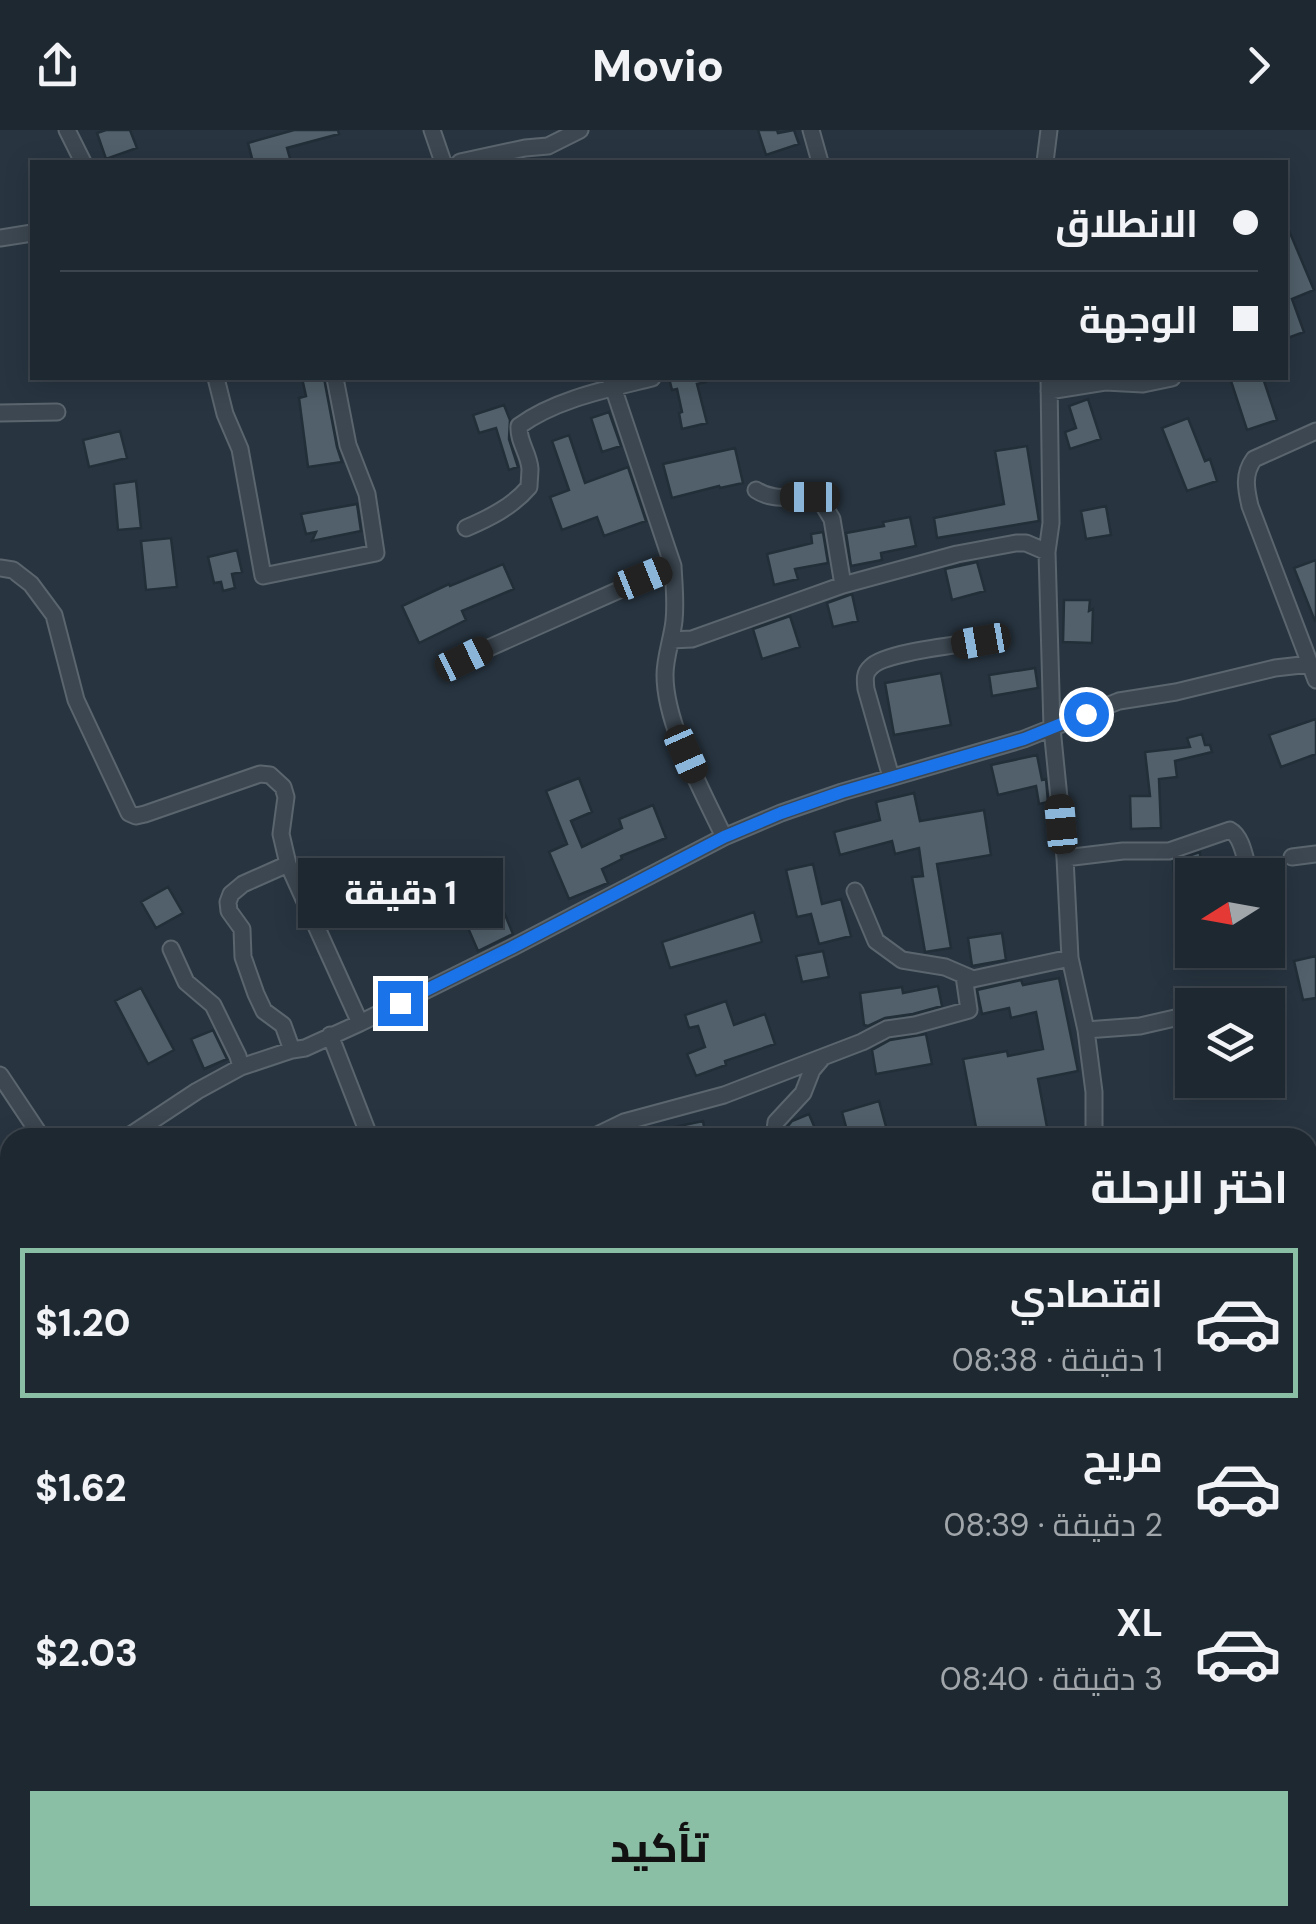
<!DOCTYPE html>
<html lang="ar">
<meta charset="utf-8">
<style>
body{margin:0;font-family:"DM Sans",Cairo,sans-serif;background:#263039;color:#f1f3f6;direction:rtl;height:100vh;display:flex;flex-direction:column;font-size:38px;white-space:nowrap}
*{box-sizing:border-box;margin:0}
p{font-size:32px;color:#a1a6ab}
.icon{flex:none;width:55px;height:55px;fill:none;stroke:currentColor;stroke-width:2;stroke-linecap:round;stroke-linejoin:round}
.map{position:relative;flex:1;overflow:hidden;direction:ltr}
.side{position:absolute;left:0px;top:998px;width:1318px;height:798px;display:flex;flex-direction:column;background:#1e2831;border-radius:30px 30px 0 0;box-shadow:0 5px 25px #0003,0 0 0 2px #3c444d;direction:rtl}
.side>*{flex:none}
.guide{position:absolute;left:30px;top:30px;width:1258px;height:220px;border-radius:0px;box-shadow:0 5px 25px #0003,0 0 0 2px #3c444d;direction:rtl;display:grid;align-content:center;height:220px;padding:0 30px;background:#1e2831}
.needle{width:65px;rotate:259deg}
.fabs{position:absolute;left:1175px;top:728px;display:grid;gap:20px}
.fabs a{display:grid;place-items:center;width:110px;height:110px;border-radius:0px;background:#1e2831;box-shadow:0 5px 25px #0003,0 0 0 2px #3c444d;font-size:50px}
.end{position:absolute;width:45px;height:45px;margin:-22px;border:12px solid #1a73e8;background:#fff;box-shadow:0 0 0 5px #fff}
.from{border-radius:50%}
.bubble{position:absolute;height:70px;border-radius:0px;background:#1e2831;box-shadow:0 5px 25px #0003,0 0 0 2px #3c444d;font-size:32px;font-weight:800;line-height:70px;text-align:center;direction:rtl}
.car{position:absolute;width:30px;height:60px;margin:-30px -15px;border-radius:12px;box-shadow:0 0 8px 2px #0007;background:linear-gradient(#222 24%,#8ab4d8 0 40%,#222 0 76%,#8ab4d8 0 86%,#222 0)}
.guide b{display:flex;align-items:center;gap:35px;height:95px;font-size:38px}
.guide b+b{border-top:2px solid #3c444d}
.guide i{width:25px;height:25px;background:#f1f3f6}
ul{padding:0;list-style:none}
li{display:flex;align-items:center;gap:30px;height:150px;margin:0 20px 15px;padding:0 10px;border:5px solid transparent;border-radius:0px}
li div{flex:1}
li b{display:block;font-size:38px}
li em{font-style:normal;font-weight:800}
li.active{border-color:#8abfa5}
li>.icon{width:90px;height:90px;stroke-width:1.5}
h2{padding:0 30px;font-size:45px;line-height:120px}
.button{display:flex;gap:20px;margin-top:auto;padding:20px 30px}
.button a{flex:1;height:115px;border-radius:0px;background:#8abfa5;color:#111;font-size:40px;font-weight:800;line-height:115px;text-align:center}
header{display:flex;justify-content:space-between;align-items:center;height:130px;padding:0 30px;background:#1e2831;font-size:45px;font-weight:800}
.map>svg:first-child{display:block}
.building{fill:#51606b;stroke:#222e38;stroke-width:2.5}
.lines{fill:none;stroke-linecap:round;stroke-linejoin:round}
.minor-casing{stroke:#5a656e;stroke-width:19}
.major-casing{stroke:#45505a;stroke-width:24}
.minor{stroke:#3c4751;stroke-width:15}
.major{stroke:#5a6670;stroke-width:20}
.route{stroke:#1a73e8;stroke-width:12}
</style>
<header><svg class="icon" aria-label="forward" viewBox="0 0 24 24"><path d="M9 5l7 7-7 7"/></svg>Movio<svg class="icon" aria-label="share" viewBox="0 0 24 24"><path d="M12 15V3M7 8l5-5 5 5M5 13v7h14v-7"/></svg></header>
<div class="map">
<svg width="1316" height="1794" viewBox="0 0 1316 1794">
<rect width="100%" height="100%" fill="#283541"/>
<!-- building -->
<path class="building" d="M106 0H130L137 18 106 29 97 3Z
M294 0H338L339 4 287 18 291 32H253L248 13Z
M758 0H777L778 3 794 0 799 14 766 25Z
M1285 91 1314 160 1292 169 1304 202 1285 209Z
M302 248H324L337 317 342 332 308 337 299 268 306 266Z
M669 248H706V252L697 254 707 293 682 299 679 283 682 282 677 259 672 260Z
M1230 248H1263L1277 290 1247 300Z
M1088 269 1101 309 1070 319 1065 302 1076 298 1069 276Z
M504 275 510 290 509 309 518 337 509 340 496 298 479 303 473 285Z
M609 282 621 316 602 322 591 288Z
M1188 288 1205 331 1210 329 1217 351 1187 361 1162 298Z
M120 301 127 328 89 337 83 310Z
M569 305 585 353 628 337 646 391 604 406 597 387 562 400 550 367 569 360 552 311Z
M1027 316 1039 391 937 408 934 388 1004 374 995 321Z
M735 318 743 353 720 358 719 356 672 368 663 334Z
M136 351 141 398 118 400 114 354Z
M357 374 361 401 312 411 316 402 306 404 301 384Z
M1106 376 1111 405 1086 409 1081 381Z
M910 387 916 416 881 423 882 430 851 436 846 403 884 396 883 392Z
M823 402 828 433 795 439 798 449 774 455 767 424 812 413 811 404Z
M171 408 177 457 146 460 141 411Z
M237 420 242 442 232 444 235 458 223 461 221 452 214 453 208 427Z
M1316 430V491H1315L1294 438Z
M977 432 985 461 952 470 945 439Z
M503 434 514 459 462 481 466 490 419 513 402 476 449 454 450 456Z
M852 464 858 491 833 497 827 473Z
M1064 470H1090L1089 481 1093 479 1092 513 1063 512Z
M790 486 800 517 762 529 753 499Z
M1035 538 1038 558 992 566 989 545Z
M941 543 951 595 894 605 885 553Z
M1316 589V624L1281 637 1269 605Z
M1202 604 1205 615H1210L1212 622 1175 631 1177 647 1159 649 1161 698 1131 699 1130 666H1150L1145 622 1190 617 1187 608Z
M1037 625 1042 650 1046 649 1048 672 1039 674 1036 656 998 665 991 635Z
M579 648 592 682 571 691 582 717 622 698 619 689 653 675 666 708 621 726 622 729 602 739 608 753 569 769 549 722 567 714 546 661Z
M914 663 920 691 984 680 991 725 937 734 951 818 925 822 912 747 923 746 919 718 895 724 892 711 840 725 834 702 880 690 876 672Z
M1200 722 1201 745 1174 748 1173 731Z
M813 734 822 774 841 769 851 806 819 814 811 784 797 787 786 740Z
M168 757 183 783 156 798 141 772Z
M501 775 513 804 478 821 465 791Z
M754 782 762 812 670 838 662 812Z
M1002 803 1006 830 972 836 968 808Z
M823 821 829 847 802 852 796 826Z
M1316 826V868L1303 870 1294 831Z
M1059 848 1078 941 1038 949 1049 1008H978L963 929 1007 921 1008 926 1043 919 1036 882 1011 888 1009 878 982 884 977 860 1021 850 1023 855Z
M938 856 942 876 913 884 885 888 868 896 864 895 860 863 902 857 903 863Z
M141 858 174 920 148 934 115 871Z
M726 871 734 895 765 884 775 914 725 931 726 935 696 946 687 924 705 917 698 896 689 898 685 885Z
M213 900 227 929 204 939 191 909Z
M926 904 932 934 876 944 872 920 890 910Z
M879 971 888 1004 875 1008H849L842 982Z
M809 984 819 1008H785L787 997 792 991Z
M703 991 706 1008H651V1002Z"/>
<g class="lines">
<defs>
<path id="minor" d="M67 0 83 32
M432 0 443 32
M811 0 820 32
M460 32 525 18 548 16 580 0
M1045 32 1049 0
M0 108 32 103
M216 248 225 284 240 319 263 446 376 423 367 364 348 315 335 248
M610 248 673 436C674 455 676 473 674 491 672 509 665 527 665 545 665 595 703 662 724 707
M1049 248 1051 393 1047 422 1052 598 1065 728 1070 828 1086 900 1094 962V1008
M1049 261 1105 252 1143 254 1172 248
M0 283 57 282
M756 360C775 373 800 364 821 371L832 389 843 455
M466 398C489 388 512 377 529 357 529 355 530 341 530 339 529 323 518 312 519 296 556 269 608 259 652 248
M0 438 13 440 31 454 54 485 76 570 129 683 136 686 145 684 260 644 270 645 283 657 286 667 281 704 288 734 360 893
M671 510 692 509 843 455 957 424 1016 413H1026L1047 422
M464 529 673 436
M1310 534 1250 376C1246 359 1243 344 1254 329L1316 301
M891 647 866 559C865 550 864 543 871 537 885 522 959 515 981 511
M1292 727 1316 724
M1065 728 1123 721H1169L1230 700C1243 707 1245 731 1250 745
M288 734 243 754 231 764 228 772 229 781 242 799 243 827 256 864 264 881 283 895 292 920
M855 761 876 811 902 830 945 837 973 849 1070 828
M171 819 186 852 213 875 238 926 241 937
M1202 875C1222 861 1233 866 1253 875
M1086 900 1140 896 1188 885 1192 882
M330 905 370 1008
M0 945 42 1008
M126 1008 197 961 241 937 292 920 305 918 360 893 513 817 724 707 781 683 842 662 1024 609 1119 571 1176 562 1275 538 1310 534 1316 550
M591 1008 624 992 724 965 862 912 887 899 915 895 969 880 964 846
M774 1008 776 992 803 963 812 940 823 927
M0 1095 10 1086
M0 1511 10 1510
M1308 1532 1316 1531
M1308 1665 1316 1663
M911 1785 931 1794
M1183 1785 1186 1794
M1059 1794V1785"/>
<path id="major" d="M1308 1299 1316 1298
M1308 1313H1316
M59 1794 80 1785
M100 1794 121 1785"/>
</defs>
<!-- minor casing -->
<use href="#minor" class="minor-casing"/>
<!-- major casing -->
<use href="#major" class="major-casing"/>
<!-- minor -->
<use href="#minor" class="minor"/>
<!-- major -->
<use href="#major" class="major"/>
</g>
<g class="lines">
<!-- route -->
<path class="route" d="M400 873 513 817 724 707 781 683 842 662 1024 609 1086 584"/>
</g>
</svg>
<div class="fabs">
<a><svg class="needle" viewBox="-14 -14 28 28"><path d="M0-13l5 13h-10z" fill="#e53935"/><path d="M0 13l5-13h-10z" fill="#a1a6ab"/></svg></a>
<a><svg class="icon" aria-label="layers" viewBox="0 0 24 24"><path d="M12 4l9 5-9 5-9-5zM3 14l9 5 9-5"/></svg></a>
</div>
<i class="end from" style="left:1086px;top:584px"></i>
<i class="end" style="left:400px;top:873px"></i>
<div class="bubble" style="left:298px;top:728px;width:205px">1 دقيقة</div>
<i class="car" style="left:810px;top:367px;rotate:270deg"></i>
<i class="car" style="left:643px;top:448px;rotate:68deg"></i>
<i class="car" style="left:981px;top:511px;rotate:260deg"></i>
<i class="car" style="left:464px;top:529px;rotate:64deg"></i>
<i class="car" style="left:686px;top:624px;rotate:156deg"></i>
<i class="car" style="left:1061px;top:694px;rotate:355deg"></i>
<div class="guide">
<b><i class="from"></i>الانطلاق</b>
<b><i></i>الوجهة</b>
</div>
<section class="side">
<h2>اختر الرحلة</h2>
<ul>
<li class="active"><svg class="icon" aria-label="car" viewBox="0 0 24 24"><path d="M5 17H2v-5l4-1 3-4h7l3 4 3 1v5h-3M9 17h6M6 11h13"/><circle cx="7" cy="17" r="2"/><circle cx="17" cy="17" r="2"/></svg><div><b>اقتصادي</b><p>1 دقيقة · 08:38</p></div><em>$1.20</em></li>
<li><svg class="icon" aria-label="car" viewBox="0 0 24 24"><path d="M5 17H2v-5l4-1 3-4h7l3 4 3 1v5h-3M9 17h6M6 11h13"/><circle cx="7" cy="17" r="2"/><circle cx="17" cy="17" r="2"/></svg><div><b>مريح</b><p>2 دقيقة · 08:39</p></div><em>$1.62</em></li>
<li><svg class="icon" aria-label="car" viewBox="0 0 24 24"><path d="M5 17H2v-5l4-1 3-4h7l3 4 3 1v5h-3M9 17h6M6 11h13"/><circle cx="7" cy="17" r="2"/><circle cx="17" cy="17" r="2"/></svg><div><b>XL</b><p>3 دقيقة · 08:40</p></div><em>$2.03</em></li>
</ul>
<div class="button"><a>تأكيد</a></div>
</section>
</div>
